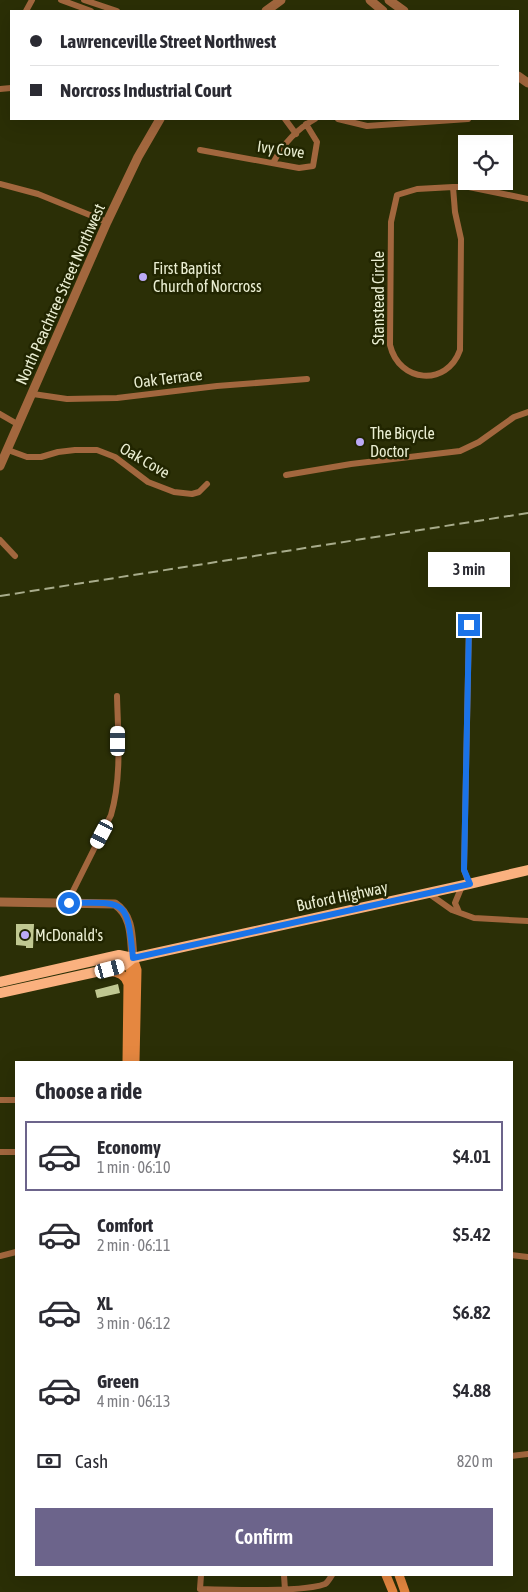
<!DOCTYPE html>
<meta charset="utf-8">
<style>
body{margin:0;font-family:"Asap Condensed",sans-serif;background:#f7f7f7;color:#2b2b33;height:100vh;display:flex;flex-direction:column;font-size:19px;white-space:nowrap}
*{box-sizing:border-box;margin:0}
p{font-size:16px;color:#7c7c81}
.icon{flex:none;width:28px;height:28px;fill:none;stroke:currentColor;stroke-width:2;stroke-linecap:round;stroke-linejoin:round}
.map{position:relative;flex:1;overflow:hidden}
.drawer{position:absolute;left:15px;top:1061px;width:498px;height:515px;display:flex;flex-direction:column;background:#fff;border-radius:0px;box-shadow:0 5px 20px #0002}
.drawer>*{flex:none}
.guide{position:absolute;left:10px;top:10px;width:509px;height:110px;border-radius:0px;box-shadow:0 5px 20px #0002;display:grid;align-content:center;height:110px;padding:0 20px;background:#fff}
.tools{position:absolute;left:458px;top:135px;display:grid;gap:10px}
.tools a{display:grid;place-items:center;width:55px;height:55px;border-radius:0px;background:#fff;box-shadow:0 5px 20px #0002;font-size:25px}
.end{position:absolute;width:22px;height:22px;margin:-11px;border:6px solid #1a73e8;background:#fff;box-shadow:0 0 0 2px #fff}
.from{border-radius:50%}
.bubble{position:absolute;height:35px;border-radius:0px;background:#fff;box-shadow:0 5px 20px #0002;font-size:16px;font-weight:600;line-height:35px;text-align:center}
.car{position:absolute;width:15px;height:30px;margin:-15px -8px;border-radius:6px;box-shadow:0 0 4px 1px #0007;background:linear-gradient(#fff 24%,#345 0 40%,#fff 0 76%,#345 0 86%,#fff 0)}
.guide b{display:flex;align-items:center;gap:18px;height:48px;font-size:19px}
.guide b+b{border-top:1px solid #e1e1e2}
.guide i{width:12px;height:12px;background:#2b2b33}
ul{padding:0;list-style:none}
li{display:flex;align-items:center;gap:15px;height:70px;margin:0 10px 8px;padding:0 10px;border:2px solid transparent;border-radius:0px}
li div{flex:1}
li b{display:block;font-size:19px}
li em{font-style:normal;font-weight:600}
li.on{border-color:#6c648b}
li>.icon{width:45px;height:45px;stroke-width:1.5}
h2{padding:0 20px;font-size:22px;line-height:60px}
.pay{display:flex;align-items:center;gap:12px;height:55px;padding:0 20px;font-size:19px}
.pay p{margin-inline-start:auto}
.cta{display:flex;gap:10px;margin-top:auto;padding:10px 20px}
.cta a{flex:1;height:58px;border-radius:0px;background:#6c648b;color:#fff;font-size:20px;font-weight:600;line-height:58px;text-align:center}
.map>svg:first-child{display:block}
.building{fill:#c0c891}
.lines{fill:none;stroke-linecap:round;stroke-linejoin:round}
.minor{stroke:#a2673e;stroke-width:6}
.tertiary{stroke:#a2673e;stroke-width:9}
.secondary{stroke:#e58740;stroke-width:9}
.primary{stroke:#fab17f;stroke-width:10}
.rail{stroke:#a8ac8b;stroke-width:2;stroke-dasharray:10 5;stroke-linecap:butt}
.route{stroke:#1a73e8;stroke-width:6}
.poi-dot{fill:#bcaaf6;stroke:#212500;stroke-width:2}
.labels{text-anchor:middle;stroke-width:5;stroke-linejoin:round;paint-order:stroke}
.street-label{font-size:16px;fill:#eaeed2;stroke:#212500}
.poi-label{font-size:16px;fill:#eaeed2;stroke:#212500;text-anchor:start}
</style>
<div class="map">
<svg width="528" height="1592" viewBox="0 0 528 1592">
<rect width="100%" height="100%" fill="#2b2f06"/>
<!-- building -->
<path class="building" d="M16 924H34L33 948H26V946L16 945Z
M118 984 120 993 97 998 95 990Z"/>
<g class="lines">
<!-- minor -->
<path class="minor" d="M61 0 91 11
M84 0 117 11
M26 11 32 0
M0 89 11 88
M285 119 296 134
M338 119 367 126 468 119
M200 150 299 168 313 166 317 142 306 124
M273 163C283 144 297 129 315 119
M0 184 38 194 107 222
M453 187 455 212 461 239 460 350C447 387 399 383 390 345L391 222 397 195 417 189Z
M453 187H469L528 199
M33 394 67 399 117 398 217 386 307 379
M0 414 19 425
M8 450 27 457H41L58 452 75 450H97L115 457 148 482 174 492 192 494 199 492 207 484
M286 475 351 464 460 451 479 442 514 417 528 412
M0 540 15 556
M469 625 464 870 469 884
M428 893 452 910 474 918 528 921
M69 903 71 895 111 815C122 777 118 735 117 696
M459 912 455 903 462 886
M0 1100H16
M0 1152H16
M511 1255 528 1257
M0 1256 16 1252
M511 1456 528 1454
M201 1575 200 1589C228 1590 304 1592 325 1584 328 1582 330 1578 332 1575
M284 1575 285 1590"/>
<!-- tertiary -->
<path class="tertiary" d="M370 0 383 11
M389 0 404 11
M266 11 281 0
M518 76 528 83
M0 466 107 222 138 157 160 119
M0 902 115 904C133 916 131 938 133 958"/>
<!-- secondary -->
<path class="secondary" d="M133 958 137 970 135 1062
M105 972C115 971 125 973 128 984
M127 1062 128 984 133 958
M386 1575 393 1592
M399 1575 405 1592"/>
<!-- primary -->
<path class="primary" d="M0 982 119 955 133 958
M0 993 123 966 133 958 469 884 528 870"/>
<!-- rail -->
<path class="rail" d="M0 596 528 513"/>
</g>
<g class="lines">
<!-- route -->
<path class="route" d="M69 903C127 902 127 899 133 958L470 884 464 870 469 625"/>
</g>
<!-- markers -->
<g class="poi-dot">
<circle cx="143" cy="277" r="5"/>
<circle cx="360" cy="442" r="5"/>
<circle cx="25" cy="935" r="5"/>
</g>
<g class="labels">
<!-- street labels -->
<g class="street-label">
<text transform="translate(281 149) rotate(8)" y="6">Ivy Cove</text>
<text transform="translate(60 294) rotate(-66)" y="6">North Peachtree Street Northwest</text>
<text transform="translate(378 298) rotate(-90)" y="6">Stanstead Circle</text>
<text transform="translate(168 378) rotate(-7)" y="6">Oak Terrace</text>
<text transform="translate(145 460) rotate(30)" y="6">Oak Cove</text>
<text transform="translate(342 896) rotate(-12)" y="6">Buford Highway</text>
</g>
<!-- poi labels -->
<g class="poi-label">
<text x="153" y="274">First Baptist<tspan x="153" dy="18">Church of Norcross</tspan></text>
<text x="370" y="439">The Bicycle<tspan x="370" dy="18">Doctor</tspan></text>
<text x="35" y="941">McDonald's</text>
</g>
</g>
</svg>
<div class="tools">
<a><svg class="icon" aria-label="locate" viewBox="0 0 24 24"><circle cx="12" cy="12" r="6"/><path d="M12 2v4M12 18v4M2 12h4M18 12h4"/></svg></a>
</div>
<i class="end from" style="left:69px;top:903px"></i>
<i class="end" style="left:469px;top:625px"></i>
<div class="bubble" style="left:428px;top:552px;width:82px">3 min</div>
<i class="car" style="left:118px;top:741px;rotate:0deg"></i>
<i class="car" style="left:102px;top:834px;rotate:208deg"></i>
<i class="car" style="left:110px;top:969px;rotate:75deg"></i>
<div class="guide">
<b><i class="from"></i>Lawrenceville Street Northwest</b>
<b><i></i>Norcross Industrial Court</b>
</div>
<section class="drawer">
<h2>Choose a ride</h2>
<ul>
<li class="on"><svg class="icon" aria-label="car" viewBox="0 0 24 24"><path d="M5 17H2v-5l4-1 3-4h7l3 4 3 1v5h-3M9 17h6M6 11h13"/><circle cx="7" cy="17" r="2"/><circle cx="17" cy="17" r="2"/></svg><div><b>Economy</b><p>1 min · 06:10</p></div><em>$4.01</em></li>
<li><svg class="icon" aria-label="car" viewBox="0 0 24 24"><path d="M5 17H2v-5l4-1 3-4h7l3 4 3 1v5h-3M9 17h6M6 11h13"/><circle cx="7" cy="17" r="2"/><circle cx="17" cy="17" r="2"/></svg><div><b>Comfort</b><p>2 min · 06:11</p></div><em>$5.42</em></li>
<li><svg class="icon" aria-label="car" viewBox="0 0 24 24"><path d="M5 17H2v-5l4-1 3-4h7l3 4 3 1v5h-3M9 17h6M6 11h13"/><circle cx="7" cy="17" r="2"/><circle cx="17" cy="17" r="2"/></svg><div><b>XL</b><p>3 min · 06:12</p></div><em>$6.82</em></li>
<li><svg class="icon" aria-label="car" viewBox="0 0 24 24"><path d="M5 17H2v-5l4-1 3-4h7l3 4 3 1v5h-3M9 17h6M6 11h13"/><circle cx="7" cy="17" r="2"/><circle cx="17" cy="17" r="2"/></svg><div><b>Green</b><p>4 min · 06:13</p></div><em>$4.88</em></li>
</ul>
<div class="pay"><svg class="icon" aria-label="cash" viewBox="0 0 24 24"><path d="M3 7h18v10H3z"/><circle cx="12" cy="12" r="2"/></svg>Cash<p>820 m</p></div>
<div class="cta"><a>Confirm</a></div>
</section>
</div>
